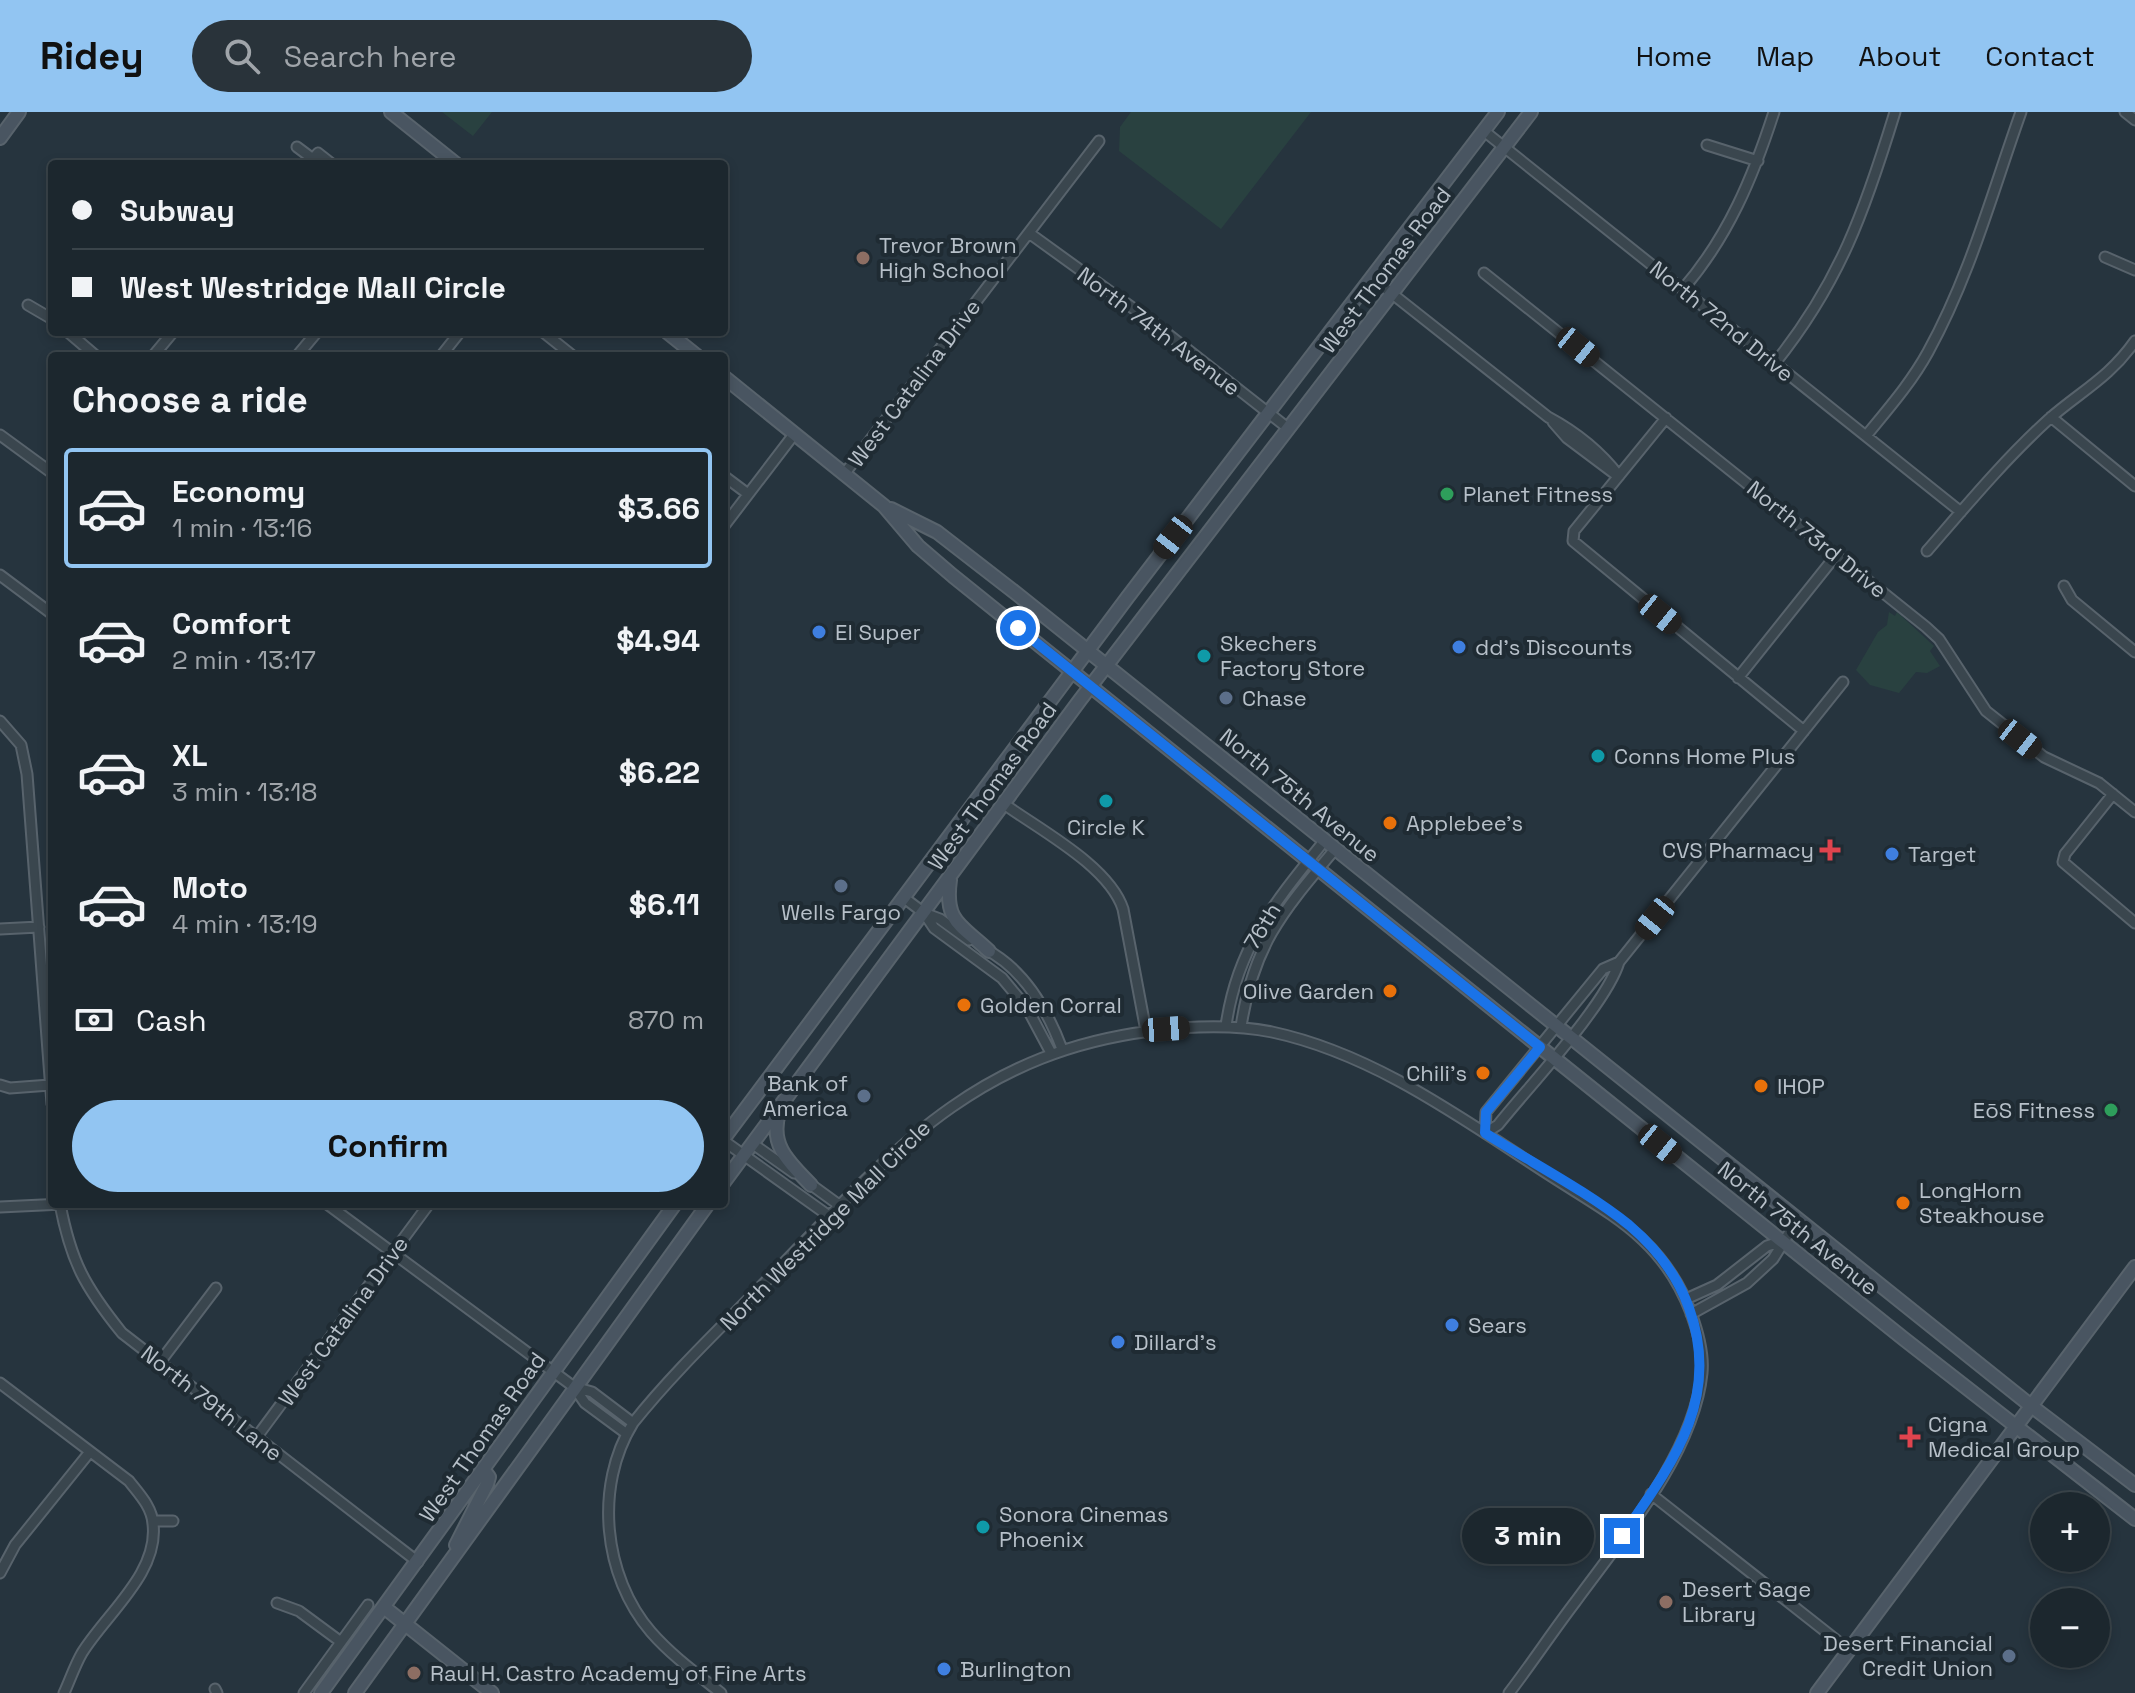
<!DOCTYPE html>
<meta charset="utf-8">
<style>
body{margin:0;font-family:"Space Grotesk",sans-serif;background:#29333a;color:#f1f3f6;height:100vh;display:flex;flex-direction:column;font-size:30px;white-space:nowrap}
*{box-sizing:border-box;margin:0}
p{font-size:26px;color:#a0a5aa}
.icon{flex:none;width:44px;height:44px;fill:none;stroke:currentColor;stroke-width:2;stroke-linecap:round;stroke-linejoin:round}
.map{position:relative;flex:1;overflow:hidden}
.side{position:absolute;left:48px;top:240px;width:680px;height:856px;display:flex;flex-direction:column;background:#1c272e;border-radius:8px;box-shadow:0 4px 12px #0003,0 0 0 2px #3a444a}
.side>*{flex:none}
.guide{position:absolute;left:48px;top:48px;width:680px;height:176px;border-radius:8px;box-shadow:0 4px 12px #0003,0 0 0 2px #3a444a;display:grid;align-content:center;height:176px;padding:0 24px;background:#1c272e}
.tools{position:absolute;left:2030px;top:1380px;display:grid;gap:16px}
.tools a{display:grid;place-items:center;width:80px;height:80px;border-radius:50%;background:#1c272e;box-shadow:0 4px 12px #0003,0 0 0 2px #3a444a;font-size:40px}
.end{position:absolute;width:36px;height:36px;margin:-18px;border:10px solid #1a73e8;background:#fff;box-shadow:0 0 0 4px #fff}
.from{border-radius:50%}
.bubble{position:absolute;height:56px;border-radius:28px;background:#1c272e;box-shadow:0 4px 12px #0003,0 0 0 2px #3a444a;font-size:26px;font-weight:700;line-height:56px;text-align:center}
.car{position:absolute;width:24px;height:48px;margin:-24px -12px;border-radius:10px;box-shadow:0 0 6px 2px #0007;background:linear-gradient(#222 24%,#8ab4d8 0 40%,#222 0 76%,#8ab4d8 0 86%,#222 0)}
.guide b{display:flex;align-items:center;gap:28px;height:76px;font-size:30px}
.guide b+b{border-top:2px solid #3a444a}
.guide i{width:20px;height:20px;background:#f1f3f6}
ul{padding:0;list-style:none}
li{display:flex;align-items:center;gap:24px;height:120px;margin:0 16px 12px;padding:0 8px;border:4px solid transparent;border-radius:8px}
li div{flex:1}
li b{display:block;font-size:30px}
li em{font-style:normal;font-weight:700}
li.active{border-color:#92c5f2}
li>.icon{width:72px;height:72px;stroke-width:1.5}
h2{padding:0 24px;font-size:36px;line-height:96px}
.pay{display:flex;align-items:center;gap:20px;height:88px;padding:0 24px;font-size:30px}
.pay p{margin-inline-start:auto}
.button{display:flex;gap:16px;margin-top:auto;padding:16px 24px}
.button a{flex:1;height:92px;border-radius:48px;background:#92c5f2;color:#111;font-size:32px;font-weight:700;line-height:92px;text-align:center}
header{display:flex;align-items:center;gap:48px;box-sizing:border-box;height:112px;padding:0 40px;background:#92c5f2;color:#111}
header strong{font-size:38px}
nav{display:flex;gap:44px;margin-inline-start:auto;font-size:28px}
.search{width:560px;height:72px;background:#29333a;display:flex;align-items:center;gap:20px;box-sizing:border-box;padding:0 28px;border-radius:44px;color:#a0a5aa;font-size:30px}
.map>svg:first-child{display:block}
.green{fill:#294140}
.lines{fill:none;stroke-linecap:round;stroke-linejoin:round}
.street-casing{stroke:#58636c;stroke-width:13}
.secondary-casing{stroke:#58636c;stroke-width:16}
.street{stroke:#3a464e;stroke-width:9}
.secondary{stroke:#495561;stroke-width:12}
.route{stroke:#1a73e8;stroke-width:10}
.education-dot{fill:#8d6e63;stroke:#1f2b33;stroke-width:3}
.leisure-dot{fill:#2e9e5b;stroke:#1f2b33;stroke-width:3}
.shop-dot{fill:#3f7fe0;stroke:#1f2b33;stroke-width:3}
.culture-dot{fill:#0f9aa8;stroke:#1f2b33;stroke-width:3}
.service-dot{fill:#5c6f8a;stroke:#1f2b33;stroke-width:3}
.food-dot{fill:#e8710a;stroke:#1f2b33;stroke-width:3}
.health-dot{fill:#e0444e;stroke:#1f2b33;stroke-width:3}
.labels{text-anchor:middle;stroke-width:8;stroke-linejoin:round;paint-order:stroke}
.poi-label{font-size:22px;fill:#b7c0c9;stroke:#1f2b33;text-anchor:start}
.street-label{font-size:22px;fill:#b7c0c9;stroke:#1f2b33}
</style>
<header>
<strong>Ridey</strong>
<div class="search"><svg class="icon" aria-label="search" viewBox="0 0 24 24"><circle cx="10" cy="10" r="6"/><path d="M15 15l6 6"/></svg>Search here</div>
<nav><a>Home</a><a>Map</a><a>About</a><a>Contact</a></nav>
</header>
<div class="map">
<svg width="2135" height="1581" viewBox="0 0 2135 1581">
<rect width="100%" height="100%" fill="#26343e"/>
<!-- green -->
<path class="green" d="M442 0H492L473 24Z
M1131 0H1311L1221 117 1119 39 1120 15Z
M1889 500 1895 504 1897 500 1934 534 1930 539 1940 554 1927 561 1916 560 1899 581 1870 573 1856 558 1878 520 1887 513Z"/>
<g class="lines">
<defs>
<path id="street" d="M2125 0 2135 8
M1484 19 1961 400
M1707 33 1758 49
M297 35 313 47
M308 52 318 41 332 52
M1029 121 1159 215 1289 317
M2105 145 2135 158
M1484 161 1926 515 1939 527 1986 599 2044 645 2099 671 2135 700
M1371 165 1548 305C1576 320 1600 339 1619 364
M1683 177C1728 125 1753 65 1774 0
M28 193 52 207
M68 220 96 244
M543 220 573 244
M153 244 173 220
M297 244 317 220
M441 244 460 220
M1775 251C1840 170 1865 98 1895 0
M2051 305 2135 374
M1666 306 1574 419 1573 429 1804 619
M1553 310 1567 326 1615 362
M0 323 52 361
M1866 324C1888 297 1911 271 1928 240 1970 164 1992 81 2021 0
M845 361 1099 29
M724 364 748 382
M724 414 795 321
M1927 439C1966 394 2004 348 2049 307 2081 279 2109 266 2135 229
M0 463 52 502
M2064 474 2072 488 2135 540
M1738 566 1837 442
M0 609 21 633 27 662 52 992
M2113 682 2065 742 2063 750 2135 811
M1004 692C1040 718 1109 754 1123 797L1146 919
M903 785 924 801 934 816 1002 866 1027 896 1051 941
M924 801 940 807 969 828
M0 817 39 815
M985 837C1024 857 1047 897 1062 937
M1226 914C1237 834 1276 789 1325 728
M1241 915C1253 832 1284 798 1336 736
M0 973 10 976 50 973
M1485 1021 1498 1013C1529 974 1606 893 1619 850L1843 570
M1485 1021 1486 1000 1603 857 1619 850
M724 1029 829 1104
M753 1032 794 1061
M806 1069 839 1093
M60 1092C71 1150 85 1175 122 1221L418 1450
M327 1092 574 1275 585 1291 627 1322
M0 1095 63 1092
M1686 1187 1717 1173 1767 1134 1782 1129
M1691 1202 1747 1171 1773 1147 1791 1118
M160 1250 216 1176
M0 1271 129 1369C139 1382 152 1395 153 1412 159 1461 106 1502 82 1541 75 1553 70 1568 64 1581
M574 1275 592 1280 633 1311
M256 1326 429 1092
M1651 1382 1849 1538
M153 1409H173
M0 1461 15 1433 89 1341
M277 1491 299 1499 341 1530
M215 1577 217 1581
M304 1581 368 1493
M721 1581C697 1562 671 1543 651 1520 603 1464 594 1374 633 1311 676 1257 729 1208 777 1158 892 1039 977 941 1151 919 1191 914 1232 912 1272 920 1375 942 1464 1008 1551 1064 1613 1104 1663 1127 1691 1201 1698 1220 1704 1241 1702 1261 1694 1341 1622 1426 1576 1489 1553 1519 1532 1551 1509 1581"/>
<path id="secondary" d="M391 0 456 52
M0 26 19 0
M667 220 697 244
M724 265 884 394 918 434 953 464 1904 1227 2135 1407
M891 397 937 420 1017 482 2030 1293 2135 1373
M950 768C944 811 962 813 989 839
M779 1001C769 1034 790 1051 811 1073
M724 1026 1127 486 1498 0
M724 1070 1080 588 1531 0
M456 1433 487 1372 489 1365 483 1357
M385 1496 492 1581
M321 1581 675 1092
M355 1581 708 1092
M1817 1581 2135 1155"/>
</defs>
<!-- street casing -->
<use href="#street" class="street-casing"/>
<!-- secondary casing -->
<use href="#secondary" class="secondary-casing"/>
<!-- street -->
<use href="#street" class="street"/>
<!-- secondary -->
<use href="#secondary" class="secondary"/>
</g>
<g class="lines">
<!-- route -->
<path class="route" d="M1018 516 1540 935 1486 1000 1485 1021C1532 1051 1585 1078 1629 1113 1656 1136 1677 1162 1689 1196 1722 1287 1672 1352 1622 1424"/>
</g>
<!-- markers -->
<g class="education-dot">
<circle cx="863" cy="146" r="8"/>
<circle cx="1666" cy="1490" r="8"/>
<circle cx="414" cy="1561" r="8"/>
</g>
<g class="leisure-dot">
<circle cx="1447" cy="382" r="8"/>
<circle cx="2111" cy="998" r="8"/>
</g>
<g class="shop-dot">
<circle cx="819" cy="520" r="8"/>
<circle cx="1459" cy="535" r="8"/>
<circle cx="1892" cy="742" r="8"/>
<circle cx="1452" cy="1213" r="8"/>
<circle cx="1118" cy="1230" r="8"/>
<circle cx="944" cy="1557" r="8"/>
</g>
<g class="culture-dot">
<circle cx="1204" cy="544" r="8"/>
<circle cx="1598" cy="644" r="8"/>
<circle cx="1106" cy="689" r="8"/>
<circle cx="983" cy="1415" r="8"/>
</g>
<g class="service-dot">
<circle cx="1226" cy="586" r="8"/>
<circle cx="841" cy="774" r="8"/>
<circle cx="864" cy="984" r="8"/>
<circle cx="2009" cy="1544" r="8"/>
</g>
<g class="food-dot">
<circle cx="1390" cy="711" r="8"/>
<circle cx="1390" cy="879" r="8"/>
<circle cx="964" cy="893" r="8"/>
<circle cx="1483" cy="961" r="8"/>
<circle cx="1761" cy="974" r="8"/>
<circle cx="1903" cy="1091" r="8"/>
</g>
<g class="health-dot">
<path d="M1826 726h8v8h8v8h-8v8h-8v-8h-8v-8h8z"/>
<path d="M1906 1313h8v8h8v8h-8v8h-8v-8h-8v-8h8z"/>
</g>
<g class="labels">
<!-- poi labels -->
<g class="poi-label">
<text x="879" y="141">Trevor Brown<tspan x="879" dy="25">High School</tspan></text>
<text x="1463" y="390">Planet Fitness</text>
<text x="835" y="528">El Super</text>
<text x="1220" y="539">Skechers<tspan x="1220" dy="25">Factory Store</tspan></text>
<text x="1475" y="543">dd's Discounts</text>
<text x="1242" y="594">Chase</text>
<text x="1614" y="652">Conns Home Plus</text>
<text x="1406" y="719">Applebee's</text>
<text x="1106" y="723" text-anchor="middle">Circle K</text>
<text x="1814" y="746" text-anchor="end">CVS Pharmacy</text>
<text x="1908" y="750">Target</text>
<text x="841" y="808" text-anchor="middle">Wells Fargo</text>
<text x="1374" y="887" text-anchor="end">Olive Garden</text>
<text x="980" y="901">Golden Corral</text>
<text x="1467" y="969" text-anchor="end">Chili's</text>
<text x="848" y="979" text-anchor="end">Bank of<tspan x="848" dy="25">America</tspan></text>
<text x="1777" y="982">IHOP</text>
<text x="2095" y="1006" text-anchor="end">EōS Fitness</text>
<text x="1919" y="1086">LongHorn<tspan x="1919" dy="25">Steakhouse</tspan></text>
<text x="1468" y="1221">Sears</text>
<text x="1134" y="1238">Dillard's</text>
<text x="1928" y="1320">Cigna<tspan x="1928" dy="25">Medical Group</tspan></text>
<text x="999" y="1410">Sonora Cinemas<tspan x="999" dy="25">Phoenix</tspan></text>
<text x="1682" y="1485">Desert Sage<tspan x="1682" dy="25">Library</tspan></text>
<text x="1993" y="1539" text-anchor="end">Desert Financial<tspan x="1993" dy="25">Credit Union</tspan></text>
<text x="960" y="1565">Burlington</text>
<text x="430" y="1569">Raul H. Castro Academy of Fine Arts</text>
</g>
<!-- street labels -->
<g class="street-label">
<text transform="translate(1385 158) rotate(-53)" y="8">West Thomas Road</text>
<text transform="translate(1722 209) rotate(39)" y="8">North 72nd Drive</text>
<text transform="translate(1159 219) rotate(37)" y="8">North 74th Avenue</text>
<text transform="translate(914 271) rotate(-53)" y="8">West Catalina Drive</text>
<text transform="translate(1817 427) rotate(39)" y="8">North 73rd Drive</text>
<text transform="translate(992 674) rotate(-54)" y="8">West Thomas Road</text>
<text transform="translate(1300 683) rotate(39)" y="8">North 75th Avenue</text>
<text transform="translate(1262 814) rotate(-59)" y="8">76th</text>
<text transform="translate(825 1113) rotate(-45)" y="8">North Westridge Mall Circle</text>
<text transform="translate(1798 1116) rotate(39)" y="8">North 75th Avenue</text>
<text transform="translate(343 1209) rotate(-54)" y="8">West Catalina Drive</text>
<text transform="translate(212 1291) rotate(38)" y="8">North 79th Lane</text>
<text transform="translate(482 1325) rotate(-55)" y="8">West Thomas Road</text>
</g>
</g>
</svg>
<div class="tools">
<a>+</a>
<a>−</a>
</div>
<i class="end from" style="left:1018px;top:516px"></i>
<i class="end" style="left:1622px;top:1424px"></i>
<div class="bubble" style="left:1462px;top:1396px;width:132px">3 min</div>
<i class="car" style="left:1578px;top:235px;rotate:129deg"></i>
<i class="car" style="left:1173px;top:425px;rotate:218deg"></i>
<i class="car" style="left:1660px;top:502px;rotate:129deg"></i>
<i class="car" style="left:2020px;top:627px;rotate:128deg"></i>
<i class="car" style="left:1655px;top:806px;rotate:219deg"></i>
<i class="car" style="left:1166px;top:917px;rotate:86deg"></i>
<i class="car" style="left:1660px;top:1032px;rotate:129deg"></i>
<div class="guide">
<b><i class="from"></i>Subway</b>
<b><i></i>West Westridge Mall Circle</b>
</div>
<section class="side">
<h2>Choose a ride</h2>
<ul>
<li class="active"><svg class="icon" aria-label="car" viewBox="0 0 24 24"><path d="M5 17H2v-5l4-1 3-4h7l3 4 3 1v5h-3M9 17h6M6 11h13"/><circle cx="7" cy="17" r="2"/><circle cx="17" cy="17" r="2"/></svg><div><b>Economy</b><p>1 min · 13:16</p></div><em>$3.66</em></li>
<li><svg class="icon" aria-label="car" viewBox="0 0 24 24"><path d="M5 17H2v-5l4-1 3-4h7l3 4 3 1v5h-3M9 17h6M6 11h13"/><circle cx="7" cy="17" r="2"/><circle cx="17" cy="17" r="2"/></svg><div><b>Comfort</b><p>2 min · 13:17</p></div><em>$4.94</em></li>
<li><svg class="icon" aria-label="car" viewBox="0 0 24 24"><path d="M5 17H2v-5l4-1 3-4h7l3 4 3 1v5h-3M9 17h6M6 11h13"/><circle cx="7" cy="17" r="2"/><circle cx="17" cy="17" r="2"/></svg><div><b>XL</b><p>3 min · 13:18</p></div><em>$6.22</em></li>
<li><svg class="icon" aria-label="car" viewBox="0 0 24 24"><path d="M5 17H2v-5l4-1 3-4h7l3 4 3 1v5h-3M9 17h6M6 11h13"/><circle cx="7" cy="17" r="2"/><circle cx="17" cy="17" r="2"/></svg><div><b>Moto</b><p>4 min · 13:19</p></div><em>$6.11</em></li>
</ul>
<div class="pay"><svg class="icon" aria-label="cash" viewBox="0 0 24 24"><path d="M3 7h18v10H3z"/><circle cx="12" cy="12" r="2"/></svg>Cash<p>870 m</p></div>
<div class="button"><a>Confirm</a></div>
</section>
</div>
